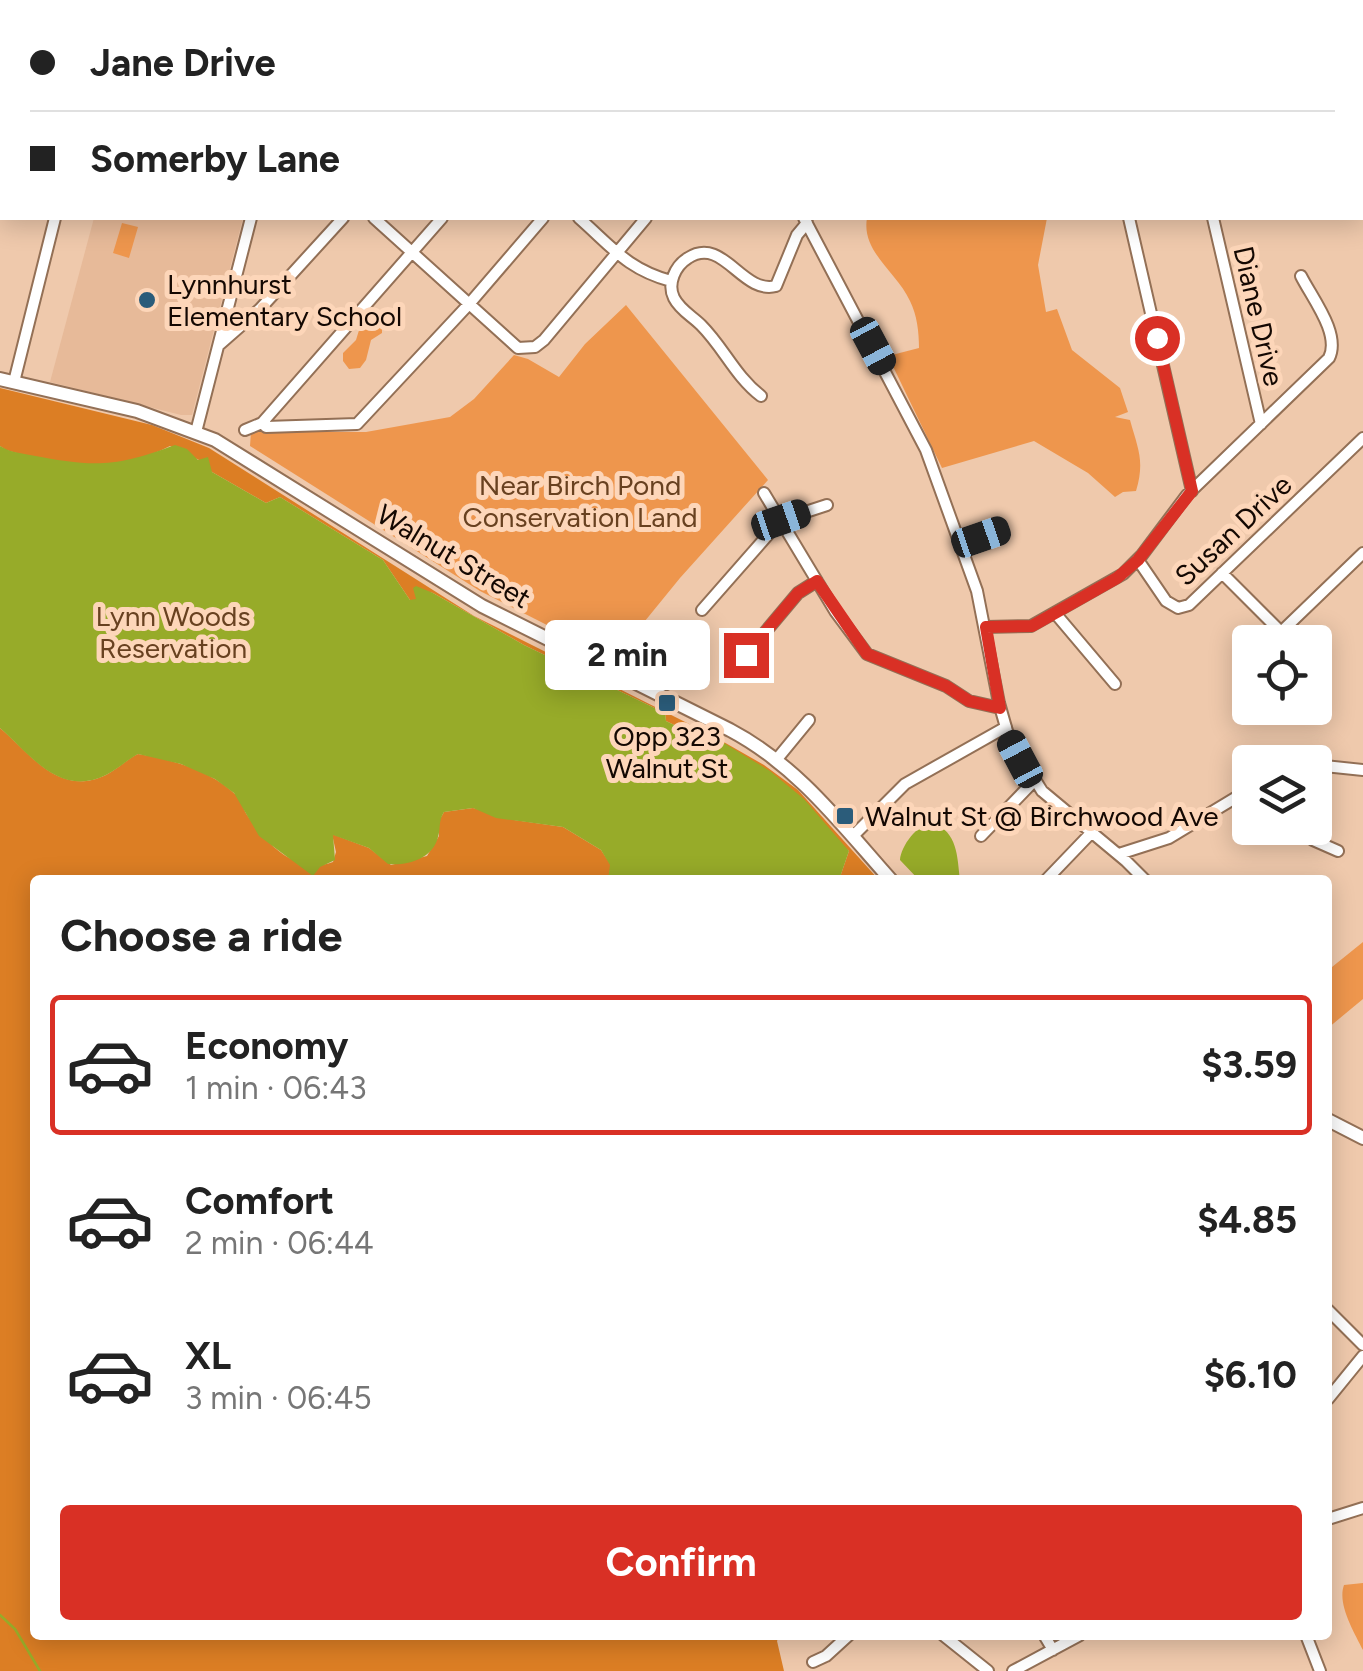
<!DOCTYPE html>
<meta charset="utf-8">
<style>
body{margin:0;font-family:Figtree,sans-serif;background:#f2f2f2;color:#222;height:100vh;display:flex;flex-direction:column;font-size:38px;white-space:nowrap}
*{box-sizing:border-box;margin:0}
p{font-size:32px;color:#767676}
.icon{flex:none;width:55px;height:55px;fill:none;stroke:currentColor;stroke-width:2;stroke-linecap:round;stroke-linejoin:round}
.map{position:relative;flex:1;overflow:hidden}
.drawer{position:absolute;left:30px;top:875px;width:1302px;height:765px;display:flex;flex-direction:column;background:#fff;border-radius:10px;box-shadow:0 5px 25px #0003}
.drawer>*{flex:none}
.top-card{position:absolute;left:0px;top:0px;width:1365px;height:220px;box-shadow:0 5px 25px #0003;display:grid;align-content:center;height:220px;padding:0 30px;background:#fff}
.controls{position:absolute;left:1232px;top:625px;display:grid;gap:20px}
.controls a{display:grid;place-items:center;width:100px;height:100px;border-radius:10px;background:#fff;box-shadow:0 5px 25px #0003;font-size:50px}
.end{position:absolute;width:45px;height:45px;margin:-22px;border:12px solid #d93025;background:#fff;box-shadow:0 0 0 5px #fff}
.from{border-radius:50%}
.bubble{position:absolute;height:70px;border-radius:10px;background:#fff;box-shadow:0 5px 25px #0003;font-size:32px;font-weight:700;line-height:70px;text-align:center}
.car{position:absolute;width:30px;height:60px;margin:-30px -15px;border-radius:12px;box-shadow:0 0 8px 2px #0007;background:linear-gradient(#222 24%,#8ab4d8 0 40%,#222 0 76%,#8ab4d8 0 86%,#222 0)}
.top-card b{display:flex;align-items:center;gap:35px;height:95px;font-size:38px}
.top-card b+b{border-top:2px solid #e0e0e0}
.top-card i{width:25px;height:25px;background:#222}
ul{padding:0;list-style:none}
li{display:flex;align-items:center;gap:30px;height:140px;margin:0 20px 15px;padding:0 10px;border:5px solid transparent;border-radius:10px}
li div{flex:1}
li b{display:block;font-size:38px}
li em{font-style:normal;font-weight:700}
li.on{border-color:#d93025}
li>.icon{width:90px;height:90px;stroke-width:1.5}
h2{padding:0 30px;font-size:45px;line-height:120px}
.cta{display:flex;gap:20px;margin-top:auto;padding:20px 30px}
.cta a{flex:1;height:115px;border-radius:10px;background:#d93025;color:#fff;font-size:40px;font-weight:700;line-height:115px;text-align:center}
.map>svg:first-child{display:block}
.built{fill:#e7ba99}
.green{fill:#ee964d}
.forest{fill:#dc7e24}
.water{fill:#97ab29}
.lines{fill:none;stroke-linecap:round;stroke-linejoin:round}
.stream{stroke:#97ab29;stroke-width:2.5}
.minor-casing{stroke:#937056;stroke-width:14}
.major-casing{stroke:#937056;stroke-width:16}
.minor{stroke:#fff;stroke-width:10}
.major{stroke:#fff;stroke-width:12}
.route{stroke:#d93025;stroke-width:12}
.poi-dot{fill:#2b5c7a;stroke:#fdd6b9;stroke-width:4}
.labels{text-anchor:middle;stroke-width:10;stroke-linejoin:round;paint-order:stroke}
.poi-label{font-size:28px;fill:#140802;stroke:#fdd6b9;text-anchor:start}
.street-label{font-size:28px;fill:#140802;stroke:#fdd6b9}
.park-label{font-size:28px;fill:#684120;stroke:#fdd6b9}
</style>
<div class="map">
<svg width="1363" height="1671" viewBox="0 0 1363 1671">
<rect width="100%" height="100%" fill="#efc9ac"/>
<!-- built -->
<path class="built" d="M94 218H243L192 415H181L50 382Z"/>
<!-- green -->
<path class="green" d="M1125 0H1348L1349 2H1126Z
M867 218H1047L1038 265 1046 312 1057 309 1072 350 1120 388 1128 412 1115 417 1130 420C1138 449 1145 461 1136 491L1123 492 1115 497 1088 473 1034 441 942 468 888 356 919 348C919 332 917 315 910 301 897 272 861 252 867 218Z
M122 223 138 227 129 258 113 253Z
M626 305 768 480 680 578 614 659 480 591 250 446 251 432H366L450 417 474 399 514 355 528 359 559 377 585 344Z
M378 324 382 325V333L371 340 366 360 360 368 349 369 343 361V353L356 340 360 327Z
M1363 942V999L1328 1028V967H1332Z
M1363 1583V1650C1354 1632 1337 1604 1344 1585Z"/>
<!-- forest -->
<path class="forest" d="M0 388 152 425 209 448 474 616 715 737 764 765 798 790 879 880H839L849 851 704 735 697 736 666 721 665 713 524 645 433 593 421 590 415 602 410 600 383 560 280 497 266 503 212 472 199 460 170 446C119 473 59 466 6 450L0 446Z
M0 728C30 753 59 798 106 775 118 769 127 759 138 754 171 759 212 771 236 795 242 801 243 809 247 815 266 844 297 876 333 862L336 852 332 834 369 848 391 865 427 856 439 836V821L444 812 473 808 514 820 563 827 601 850 611 865 608 880H35V1635H780L777 1641 784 1671H0Z"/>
<!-- water -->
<path class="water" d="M175 445 187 449 198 460 208 457 212 472 266 503 280 497 383 560 410 600 416 599 413 588 416 586 433 593 524 645 665 713 666 721 697 736 714 737 770 771 804 799 849 851 839 880H608L610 865 601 850 563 827 496 818 473 808 444 812C438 822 441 827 438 837 433 859 407 866 388 864L369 848 333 835 335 860 320 867 313 876 259 836 234 793 215 779 181 764 138 754C127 760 118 769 106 775 59 798 30 754 0 728V446C10 452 19 453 30 455 93 467 114 468 175 445Z
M933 822C958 834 957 855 960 880H919L900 860C901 846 917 824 933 822Z"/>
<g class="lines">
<!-- stream -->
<path class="stream" d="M0 1615 15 1629 40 1671"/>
<defs>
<path id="minor" d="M312 0 317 2
M630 0 634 2
M977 0 982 2
M1089 0 1091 2
M28 2 29 0
M114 2 115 0
M673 2 676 0
M787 2 788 0
M991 2 996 0
M0 107 2 97
M1362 145H1363
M374 218 518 348 535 347 544 340 646 218
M579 218C612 247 627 269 671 281
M804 218 926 450 977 591 999 703 1009 738 1042 791 1126 861 1145 880
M1129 218 1192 491
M1213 218 1261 424
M219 345 260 309 343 218
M14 382 55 218
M761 396C735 376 724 348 701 325 692 316 680 310 674 298 667 284 675 266 688 258 723 235 742 295 776 286L797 235 807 223
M262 423 442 218
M245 430 262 423 266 427 357 424 470 303 543 218
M196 432 251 218
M764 493 835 611 867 654 946 686 969 701 1000 708
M961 544 1001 530
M1138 560 1166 601 1178 608 1189 605 1363 438
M1222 573 1291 642
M702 610 781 520 827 505
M1055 613 1115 684
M986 627 1031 626 1123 574 1142 555 1187 495 1329 358C1341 334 1312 298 1301 276
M1281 632 1363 553
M746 655 798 593 817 581
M777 759 809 720
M1315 765 1363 770
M1302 828 1313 840 1338 851
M853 836 905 784 1006 727
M981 836 1035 780
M1119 854 1169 838 1250 789
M1046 880 1092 832
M1328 1310 1363 1345
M1328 1399 1363 1356
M1328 1519 1363 1508
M943 1635 988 1671
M1044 1635 1053 1650
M1306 1635 1320 1671
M813 1662 826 1656 849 1635
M1013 1671 1080 1635"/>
<path id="major" d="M0 379 137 411 215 440 482 606 730 730C798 766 841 824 891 880
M1328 1120 1363 1138"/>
</defs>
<!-- minor casing -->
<use href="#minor" class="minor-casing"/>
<!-- major casing -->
<use href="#major" class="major-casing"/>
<!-- minor -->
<use href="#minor" class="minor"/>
<!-- major -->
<use href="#major" class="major"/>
</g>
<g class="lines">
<!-- route -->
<path class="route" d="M746 655 798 593 817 581 867 654 946 686 969 701 1000 708 986 627 1032 626 1117 578 1138 560 1192 491 1157 338"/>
</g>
<!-- markers -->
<g class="poi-dot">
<circle cx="147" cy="300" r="10"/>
<rect x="657" y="693" width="20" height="20" rx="5"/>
<rect x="835" y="806" width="20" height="20" rx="5"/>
</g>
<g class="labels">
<!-- poi labels -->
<g class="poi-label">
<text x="167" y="294">Lynnhurst<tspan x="167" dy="32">Elementary School</tspan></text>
<text x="667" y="746" text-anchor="middle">Opp 323<tspan x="667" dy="32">Walnut St</tspan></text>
<text x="865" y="826">Walnut St @ Birchwood Ave</text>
</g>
<!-- street labels -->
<g class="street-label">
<text transform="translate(1259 316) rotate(77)" y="10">Diane Drive</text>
<text transform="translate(1233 530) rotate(-43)" y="10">Susan Drive</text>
<text transform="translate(454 556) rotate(31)" y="10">Walnut Street</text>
</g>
<!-- park labels -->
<g class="park-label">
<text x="580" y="495">Near Birch Pond<tspan x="580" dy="32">Conservation Land</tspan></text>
<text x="173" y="626">Lynn Woods<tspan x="173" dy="32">Reservation</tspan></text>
</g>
</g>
</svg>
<div class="controls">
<a><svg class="icon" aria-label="locate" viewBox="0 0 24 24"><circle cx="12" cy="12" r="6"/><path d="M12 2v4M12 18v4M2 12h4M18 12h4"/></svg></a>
<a><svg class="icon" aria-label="layers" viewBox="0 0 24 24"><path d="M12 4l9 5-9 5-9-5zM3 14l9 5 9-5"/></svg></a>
</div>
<i class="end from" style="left:1157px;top:338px"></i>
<i class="end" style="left:746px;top:655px"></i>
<div class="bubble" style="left:545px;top:620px;width:165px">2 min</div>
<i class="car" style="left:873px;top:346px;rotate:152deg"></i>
<i class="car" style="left:781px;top:520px;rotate:71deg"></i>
<i class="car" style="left:981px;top:537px;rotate:71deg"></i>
<i class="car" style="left:1020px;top:759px;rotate:332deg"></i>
<div class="top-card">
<b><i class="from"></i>Jane Drive</b>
<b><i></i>Somerby Lane</b>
</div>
<section class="drawer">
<h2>Choose a ride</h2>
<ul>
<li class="on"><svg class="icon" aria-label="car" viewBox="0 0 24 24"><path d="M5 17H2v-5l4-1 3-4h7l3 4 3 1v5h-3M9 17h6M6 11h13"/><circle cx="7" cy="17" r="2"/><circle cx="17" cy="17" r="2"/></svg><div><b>Economy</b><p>1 min · 06:43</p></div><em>$3.59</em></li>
<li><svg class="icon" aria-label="car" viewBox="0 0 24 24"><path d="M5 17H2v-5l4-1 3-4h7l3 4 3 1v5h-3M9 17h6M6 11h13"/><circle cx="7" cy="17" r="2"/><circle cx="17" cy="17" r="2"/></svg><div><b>Comfort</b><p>2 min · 06:44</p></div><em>$4.85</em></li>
<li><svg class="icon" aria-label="car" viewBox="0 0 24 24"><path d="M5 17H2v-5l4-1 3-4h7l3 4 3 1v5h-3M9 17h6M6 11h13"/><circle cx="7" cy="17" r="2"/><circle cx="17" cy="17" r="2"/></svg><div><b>XL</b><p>3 min · 06:45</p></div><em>$6.10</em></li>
</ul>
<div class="cta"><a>Confirm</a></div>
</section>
</div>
